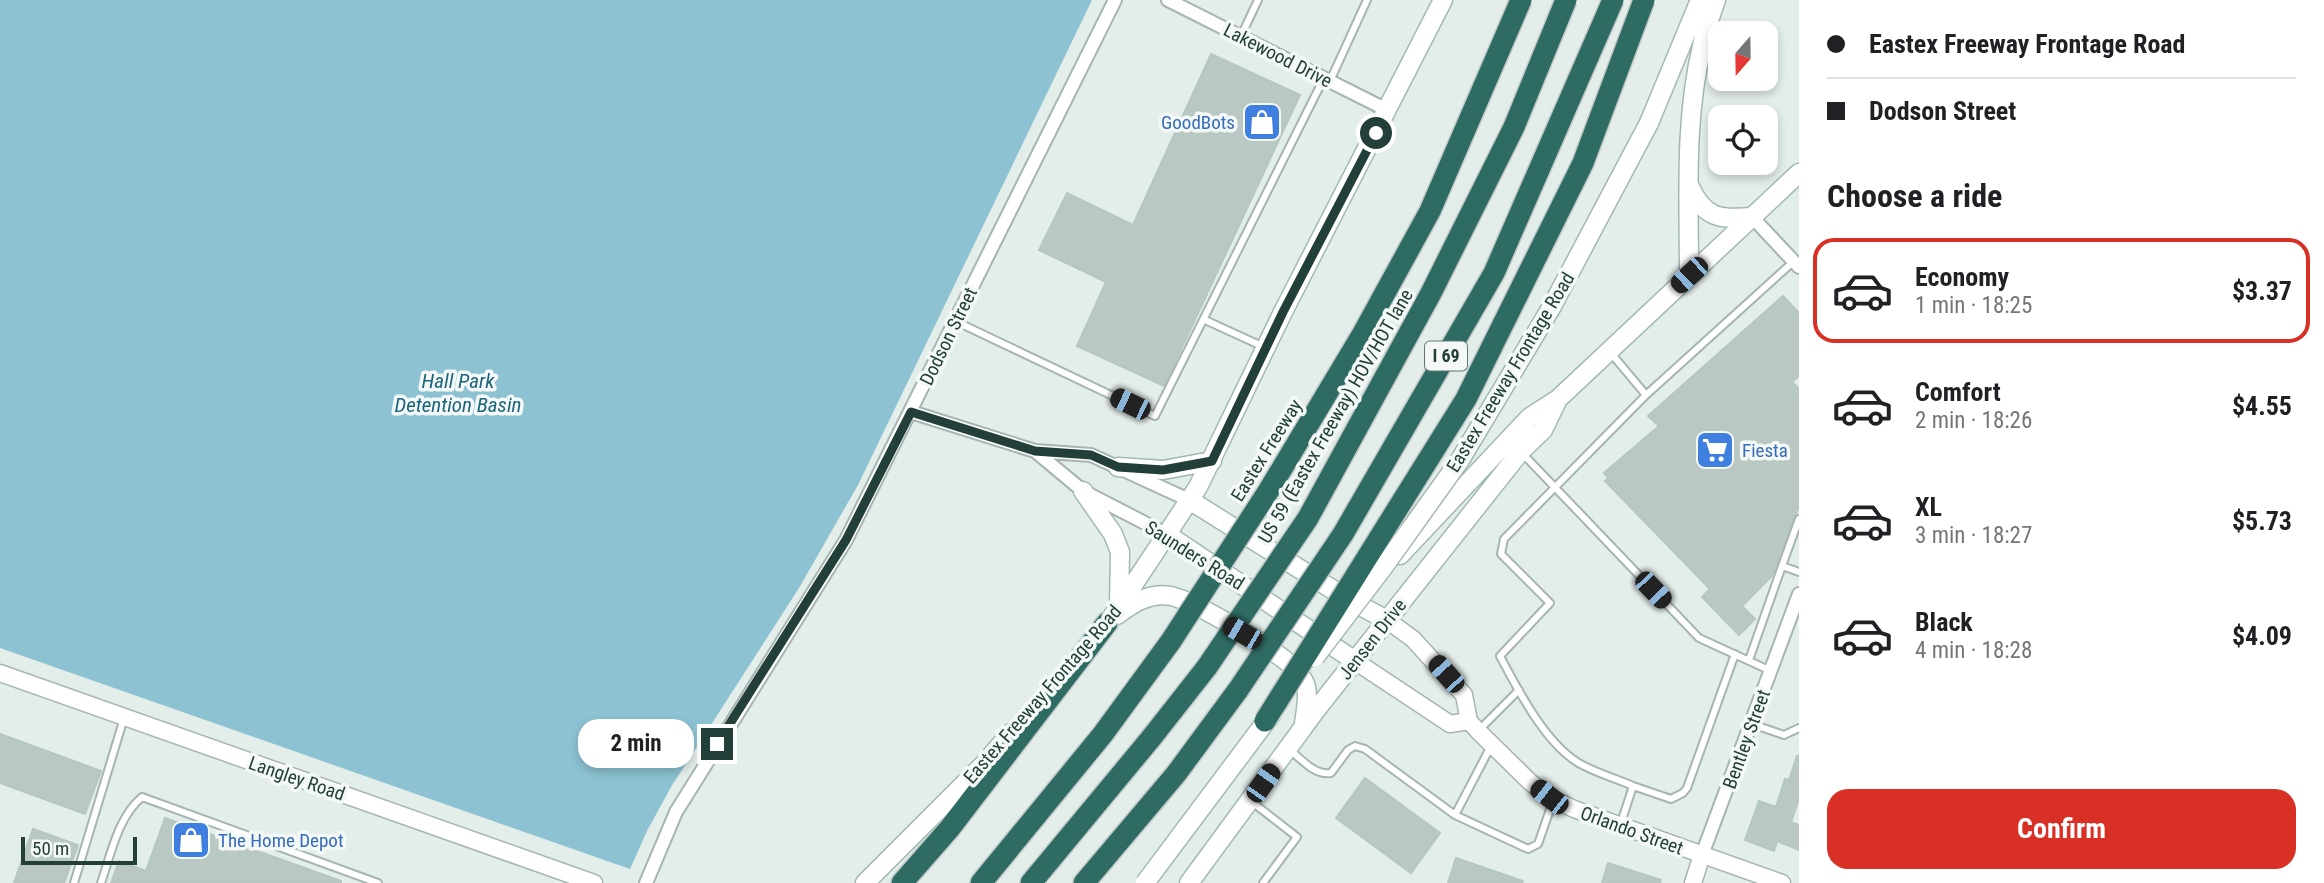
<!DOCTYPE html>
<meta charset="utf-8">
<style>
body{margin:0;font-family:"Roboto Condensed",sans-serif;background:#f6f6f6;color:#202124;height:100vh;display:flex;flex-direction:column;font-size:26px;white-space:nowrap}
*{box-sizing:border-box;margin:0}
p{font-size:23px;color:#757577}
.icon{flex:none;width:38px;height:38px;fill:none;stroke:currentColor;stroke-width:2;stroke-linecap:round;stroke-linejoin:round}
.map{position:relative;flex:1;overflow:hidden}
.drawer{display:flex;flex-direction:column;background:#fff;width:525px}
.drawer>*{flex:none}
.hud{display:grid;align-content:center;height:154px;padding:0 28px;background:#fff}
.needle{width:46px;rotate:200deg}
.fabs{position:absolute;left:1708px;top:21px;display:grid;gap:14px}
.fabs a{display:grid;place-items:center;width:70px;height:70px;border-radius:14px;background:#fff;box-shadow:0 4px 10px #0003;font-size:35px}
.scale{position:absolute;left:21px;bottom:18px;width:116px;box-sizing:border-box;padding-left:7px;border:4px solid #233f39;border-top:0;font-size:19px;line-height:24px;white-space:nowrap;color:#233f39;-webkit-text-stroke:5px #f4f9f7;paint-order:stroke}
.end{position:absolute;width:32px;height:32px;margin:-16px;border:9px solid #233f39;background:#fff;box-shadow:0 0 0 4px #fff}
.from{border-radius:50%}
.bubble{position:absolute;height:49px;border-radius:21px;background:#fff;box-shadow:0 4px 10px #0003;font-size:23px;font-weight:700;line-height:49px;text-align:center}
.car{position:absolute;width:21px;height:42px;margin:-21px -10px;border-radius:9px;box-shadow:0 0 5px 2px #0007;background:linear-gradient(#222 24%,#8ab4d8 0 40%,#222 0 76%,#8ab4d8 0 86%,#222 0)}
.hud b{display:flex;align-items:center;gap:24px;height:66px;font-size:26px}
.hud b+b{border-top:2px solid #e0e0e0}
.hud i{width:18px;height:18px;background:#202124}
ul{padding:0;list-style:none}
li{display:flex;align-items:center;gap:21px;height:105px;margin:0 14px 10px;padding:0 14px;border:4px solid transparent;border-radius:21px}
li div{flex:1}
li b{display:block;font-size:26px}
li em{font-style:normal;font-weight:700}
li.on{border-color:#d93025}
li>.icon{width:63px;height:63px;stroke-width:1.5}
h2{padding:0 28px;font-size:32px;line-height:84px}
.button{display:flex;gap:14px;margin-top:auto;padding:14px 28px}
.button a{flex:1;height:80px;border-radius:21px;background:#d93025;color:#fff;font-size:28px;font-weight:700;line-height:80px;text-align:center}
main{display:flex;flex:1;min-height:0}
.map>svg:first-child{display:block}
.water{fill:#8cc2d2}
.building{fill:#b9c8c3;stroke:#b6c7c1;stroke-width:2}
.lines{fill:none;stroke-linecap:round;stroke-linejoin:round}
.service-casing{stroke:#a6b5b1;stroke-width:10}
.minor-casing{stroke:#a6b5b1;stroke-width:16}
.tertiary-casing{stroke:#a6b5b1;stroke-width:19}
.secondary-casing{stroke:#a2b9b2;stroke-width:21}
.motorway-casing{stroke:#c1c9c8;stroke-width:24}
.service{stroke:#fff;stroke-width:6}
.minor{stroke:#fff;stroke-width:12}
.tertiary{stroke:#fff;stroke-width:16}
.secondary{stroke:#fff;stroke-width:18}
.motorway{stroke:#2e6b63;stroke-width:21}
.secondary-bridge-casing{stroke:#a2b9b2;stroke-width:21;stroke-linecap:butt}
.motorway-bridge-casing{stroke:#c1c9c8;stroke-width:24;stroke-linecap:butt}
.secondary-bridge{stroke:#fff;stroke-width:18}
.motorway-bridge{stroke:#2e6b63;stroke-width:21}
.route{stroke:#233f39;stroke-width:9}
.labels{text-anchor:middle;stroke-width:7;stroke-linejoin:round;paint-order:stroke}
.shield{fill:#f4f9f7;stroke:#627772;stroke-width:2}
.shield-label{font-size:18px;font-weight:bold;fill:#233f39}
.street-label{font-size:19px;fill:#233f39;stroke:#f4f9f7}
.shop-label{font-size:19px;fill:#366cbe;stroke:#f4f9f7;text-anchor:start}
.water-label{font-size:21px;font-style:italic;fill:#1c657b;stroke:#f4f9f7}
</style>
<main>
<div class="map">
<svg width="1799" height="883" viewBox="0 0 1799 883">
<rect width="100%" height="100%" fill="#e3ede9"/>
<!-- water -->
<path class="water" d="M0 0H1092L858 485 799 588 671 787 647 831 630 869 0 648Z"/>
<!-- building -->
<path class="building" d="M1211 54 1300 95 1164 386 1077 346 1106 282 1039 250 1067 193 1133 225Z
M1783 296 1799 313V376L1792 382 1799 389V506L1772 576 1742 606 1755 619 1739 635 1702 597 1710 589 1605 481 1608 478 1604 473 1659 426 1648 416Z
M0 734 101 771 85 814 0 783Z
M1797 756H1799V799L1791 822 1799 825V850L1777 841 1774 851 1745 840 1759 801 1776 807 1785 779 1789 780Z
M1365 778 1440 833 1411 873 1336 818Z
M165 818 341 881V883H111L119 861 146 871Z
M33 829 78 845 64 883H14Z
M1456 858 1523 881 1522 883H1448Z
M1608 863 1661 880 1660 883H1602Z"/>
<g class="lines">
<defs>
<path id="service" d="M1241 36 1258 0
M1330 81 1367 0
M1205 320 1264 347
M955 321 1155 416 1324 78
M1610 352 1646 395 1504 539 1501 554 1550 603 1500 656C1518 690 1544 741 1577 762 1593 772 1615 778 1633 786L1620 826
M1646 395 1794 261
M1522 453 1699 638 1771 671
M1782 566 1799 519
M1749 660 1782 566 1799 572
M1752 724 1784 735 1799 728
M1478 731 1519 690
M1289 749C1301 759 1315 776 1331 773L1348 750 1355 746 1365 749 1455 815 1528 849 1538 844 1553 801
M1633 786 1671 799 1683 793 1687 788 1735 654
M1252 802 1297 837 1263 883
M1455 815 1491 746
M74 883 124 718
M101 883C111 854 118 817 142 797L378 883"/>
<path id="minor" d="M1168 0 1387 110
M1752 217 1799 267
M911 412 1035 451 1091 455 1191 501
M1035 451 1083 491 1168 535
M1702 855 1799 594
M646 883 676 812 846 540 1115 0"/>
<path id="tertiary" d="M1387 620 1413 639 1464 695 1469 721 1478 731 1530 782 1549 797 1574 809 1782 883
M1355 661 1450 724 1469 721
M0 673 594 883
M1693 883 1702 855"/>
<path id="secondary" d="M1649 123 1700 0
M1690 187C1704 218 1720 220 1752 217
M1689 275C1689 199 1684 121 1702 46 1705 30 1711 15 1716 0
M1118 467 1163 470 1212 461
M1083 491 1113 534 1120 552 1119 607
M1191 501 1351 601 1387 620
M1168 535 1355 661
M1400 555 1530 417 1558 399 1799 173
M1117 615C1133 603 1150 592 1171 596 1195 601 1278 651 1295 669 1299 673 1305 682 1306 687 1309 697 1305 714 1304 724
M1098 632 1110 620 1198 487 1283 312 1443 0
M865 883 985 763 1011 733
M1189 883 1316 710 1521 451 1543 430 1558 399"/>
<path id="motorway" d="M902 883 950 828 1107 623
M981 883 1103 734 1171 641
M1031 883 1152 737 1207 667
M1084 883 1176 774 1238 690"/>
</defs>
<!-- service casing -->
<use href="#service" class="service-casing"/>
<!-- minor casing -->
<use href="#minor" class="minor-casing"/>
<!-- tertiary casing -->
<use href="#tertiary" class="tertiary-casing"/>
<!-- secondary casing -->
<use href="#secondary" class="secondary-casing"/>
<!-- motorway casing -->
<use href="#motorway" class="motorway-casing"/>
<!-- service -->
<use href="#service" class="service"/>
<!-- minor -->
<use href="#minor" class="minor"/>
<!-- tertiary -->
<use href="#tertiary" class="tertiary"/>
<!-- secondary -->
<use href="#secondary" class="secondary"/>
<!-- motorway -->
<use href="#motorway" class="motorway"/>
<defs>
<path id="secondary-bridge" d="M1315 657 1385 565 1460 460 1551 308 1649 123
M1145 883 1273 712"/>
<path id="motorway-bridge" d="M1171 641 1269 490 1362 335 1430 211 1521 0
M1207 667 1308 518 1431 293 1514 127 1566 0
M1238 690 1343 534 1494 273 1613 0
M1265 721 1466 399 1583 163 1644 0"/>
</defs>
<!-- secondary-bridge casing -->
<use href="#secondary-bridge" class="secondary-bridge-casing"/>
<!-- motorway-bridge casing -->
<use href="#motorway-bridge" class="motorway-bridge-casing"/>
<!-- secondary-bridge -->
<use href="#secondary-bridge" class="secondary-bridge"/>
<!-- motorway-bridge -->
<use href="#motorway-bridge" class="motorway-bridge"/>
</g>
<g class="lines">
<!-- route -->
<path class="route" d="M717 744 846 540 911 412 1035 451 1091 455 1118 467 1163 470 1212 461 1283 312 1376 133"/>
</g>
<!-- icons -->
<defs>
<symbol id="shop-square" viewBox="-11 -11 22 22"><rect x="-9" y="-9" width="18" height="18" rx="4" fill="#3f7fe0" stroke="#f4f9f7"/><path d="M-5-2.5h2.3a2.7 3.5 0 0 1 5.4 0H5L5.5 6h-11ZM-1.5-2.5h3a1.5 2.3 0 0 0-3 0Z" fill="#fff"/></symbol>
<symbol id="supermarket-square" viewBox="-11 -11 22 22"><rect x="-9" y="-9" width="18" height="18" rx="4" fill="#3f7fe0" stroke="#f4f9f7"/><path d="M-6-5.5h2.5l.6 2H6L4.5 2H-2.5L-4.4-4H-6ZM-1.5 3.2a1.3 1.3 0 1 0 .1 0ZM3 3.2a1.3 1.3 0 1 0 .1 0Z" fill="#fff"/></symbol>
</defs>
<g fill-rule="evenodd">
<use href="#shop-square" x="1240" y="100" width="44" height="44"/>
<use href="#supermarket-square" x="1693" y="428" width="44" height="44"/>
<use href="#shop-square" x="169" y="818" width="44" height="44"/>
</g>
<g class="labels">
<!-- shield labels -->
<rect class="shield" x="1425" y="341.5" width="42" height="29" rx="5"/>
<g class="shield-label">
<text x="1446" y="362">I 69</text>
</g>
<!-- street labels -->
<g class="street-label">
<text transform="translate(1278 55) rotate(27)" y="7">Lakewood Drive</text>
<text transform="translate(948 336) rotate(-64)" y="7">Dodson Street</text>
<text transform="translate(1510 372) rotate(-59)" y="7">Eastex Freeway Frontage Road</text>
<text transform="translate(1335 416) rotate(-60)" y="7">US 59 (Eastex Freeway) HOV/HOT lane</text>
<text transform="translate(1266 450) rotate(-58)" y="7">Eastex Freeway</text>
<text transform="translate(1195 555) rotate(32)" y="7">Saunders Road</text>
<text transform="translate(1372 639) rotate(-52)" y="7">Jensen Drive</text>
<text transform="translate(1042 694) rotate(-49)" y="7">Eastex Freeway Frontage Road</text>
<text transform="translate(1746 739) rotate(-70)" y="7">Bentley Street</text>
<text transform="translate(297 778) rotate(19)" y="7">Langley Road</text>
<text transform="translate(1632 830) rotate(20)" y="7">Orlando Street</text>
</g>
<!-- shop labels -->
<g class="shop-label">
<text x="1235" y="129" text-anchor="end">GoodBots</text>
<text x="1742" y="457">Fiesta</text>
<text x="218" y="847">The Home Depot</text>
</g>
<!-- water labels -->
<g class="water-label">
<text x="458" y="388">Hall Park<tspan x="458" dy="24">Detention Basin</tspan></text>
</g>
</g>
</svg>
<div class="fabs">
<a><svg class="needle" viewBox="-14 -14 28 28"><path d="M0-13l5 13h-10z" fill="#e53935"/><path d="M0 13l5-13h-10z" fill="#757577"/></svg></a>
<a><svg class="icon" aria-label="locate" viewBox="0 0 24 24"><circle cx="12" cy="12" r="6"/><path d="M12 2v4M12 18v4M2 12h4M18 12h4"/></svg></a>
</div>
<div class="scale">50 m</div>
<i class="end from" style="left:1376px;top:133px"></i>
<i class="end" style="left:717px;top:744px"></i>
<div class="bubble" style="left:578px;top:719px;width:116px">2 min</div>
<i class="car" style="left:1689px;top:275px;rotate:227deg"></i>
<i class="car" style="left:1130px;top:404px;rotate:296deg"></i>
<i class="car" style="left:1653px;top:590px;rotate:136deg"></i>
<i class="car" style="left:1242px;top:633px;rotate:300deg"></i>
<i class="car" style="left:1446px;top:674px;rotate:318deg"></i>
<i class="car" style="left:1263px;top:783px;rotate:35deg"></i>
<i class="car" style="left:1549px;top:797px;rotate:308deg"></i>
</div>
<section class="drawer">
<div class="hud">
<b><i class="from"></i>Eastex Freeway Frontage Road</b>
<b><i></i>Dodson Street</b>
</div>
<h2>Choose a ride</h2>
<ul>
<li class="on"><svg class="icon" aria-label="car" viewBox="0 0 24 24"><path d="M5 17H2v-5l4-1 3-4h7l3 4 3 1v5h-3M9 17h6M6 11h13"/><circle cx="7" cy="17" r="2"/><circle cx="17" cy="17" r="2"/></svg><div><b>Economy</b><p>1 min · 18:25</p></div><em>$3.37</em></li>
<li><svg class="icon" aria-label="car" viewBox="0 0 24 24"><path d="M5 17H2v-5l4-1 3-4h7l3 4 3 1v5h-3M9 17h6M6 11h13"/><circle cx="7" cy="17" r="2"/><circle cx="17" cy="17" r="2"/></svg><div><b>Comfort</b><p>2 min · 18:26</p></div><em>$4.55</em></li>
<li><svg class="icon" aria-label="car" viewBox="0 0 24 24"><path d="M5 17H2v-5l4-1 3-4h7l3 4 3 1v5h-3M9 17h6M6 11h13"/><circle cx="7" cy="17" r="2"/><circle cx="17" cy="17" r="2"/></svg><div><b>XL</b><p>3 min · 18:27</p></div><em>$5.73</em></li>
<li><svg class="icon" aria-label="car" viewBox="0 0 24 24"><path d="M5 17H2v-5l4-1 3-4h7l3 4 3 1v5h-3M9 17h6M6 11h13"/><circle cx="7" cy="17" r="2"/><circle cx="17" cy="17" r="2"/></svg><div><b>Black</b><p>4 min · 18:28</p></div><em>$4.09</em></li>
</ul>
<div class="button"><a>Confirm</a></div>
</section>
</main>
